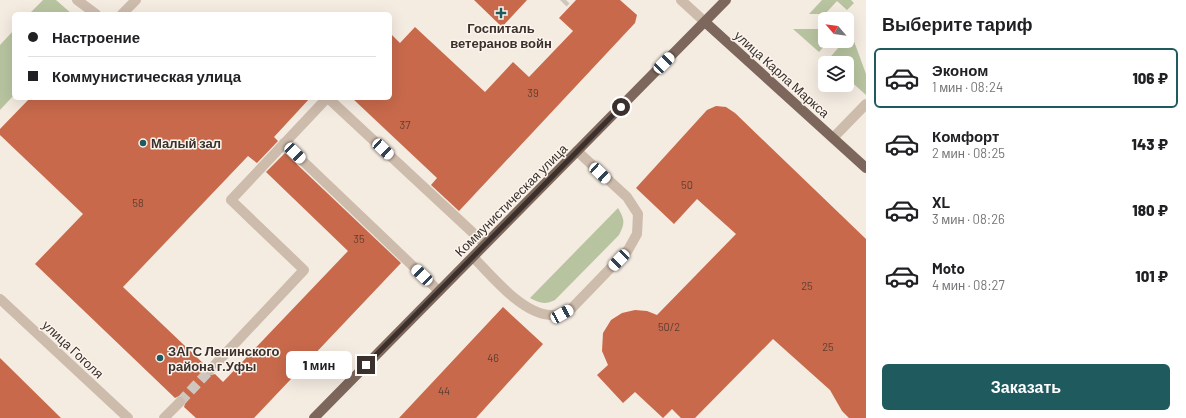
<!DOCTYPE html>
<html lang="ru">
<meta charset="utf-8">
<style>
body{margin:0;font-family:Barlow,sans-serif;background:#f6f6f6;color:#202124;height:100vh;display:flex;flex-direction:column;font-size:15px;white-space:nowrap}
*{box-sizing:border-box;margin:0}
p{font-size:13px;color:#757577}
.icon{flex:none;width:22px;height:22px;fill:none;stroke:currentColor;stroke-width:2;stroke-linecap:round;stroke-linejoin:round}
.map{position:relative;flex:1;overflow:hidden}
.panel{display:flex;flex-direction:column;background:#fff;width:320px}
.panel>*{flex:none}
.hud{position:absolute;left:12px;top:12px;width:380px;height:88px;border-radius:6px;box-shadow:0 4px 16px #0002;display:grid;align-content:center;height:88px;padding:0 16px;background:#fff}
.needle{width:26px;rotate:298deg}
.buttons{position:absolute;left:818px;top:12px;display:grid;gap:8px}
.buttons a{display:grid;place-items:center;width:36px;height:36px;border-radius:6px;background:#fff;box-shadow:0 4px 16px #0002;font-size:20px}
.end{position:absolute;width:18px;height:18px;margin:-9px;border:5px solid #3b302b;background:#fff;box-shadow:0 0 0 2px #fff}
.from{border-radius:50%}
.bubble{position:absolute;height:28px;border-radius:6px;background:#fff;box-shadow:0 4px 16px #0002;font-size:13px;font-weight:800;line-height:28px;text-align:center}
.car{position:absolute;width:12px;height:24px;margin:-12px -6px;border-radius:5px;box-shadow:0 0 3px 1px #0007;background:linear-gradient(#fff 24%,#345 0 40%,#fff 0 76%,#345 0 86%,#fff 0)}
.hud b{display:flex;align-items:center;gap:14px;height:38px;font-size:15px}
.hud b+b{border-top:1px solid #e0e0e0}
.hud i{width:10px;height:10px;background:#202124}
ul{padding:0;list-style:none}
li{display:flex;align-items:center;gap:12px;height:60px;margin:0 8px 6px;padding:0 8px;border:2px solid transparent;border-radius:6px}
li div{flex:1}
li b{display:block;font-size:15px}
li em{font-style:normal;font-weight:800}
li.selected{border-color:#1f5a5e}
li>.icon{width:36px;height:36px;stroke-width:1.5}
h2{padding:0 16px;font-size:18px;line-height:48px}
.action{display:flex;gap:8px;margin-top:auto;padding:8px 16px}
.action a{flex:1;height:46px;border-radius:6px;background:#1f5a5e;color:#fff;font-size:16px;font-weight:800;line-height:46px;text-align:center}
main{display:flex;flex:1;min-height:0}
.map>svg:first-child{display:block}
.green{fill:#b8c4a0}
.building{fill:#c8694b}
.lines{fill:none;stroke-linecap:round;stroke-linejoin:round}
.minor-tunnel{stroke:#cfc6bd;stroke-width:10;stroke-dasharray:10 5;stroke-linecap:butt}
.minor{stroke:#cdbbac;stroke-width:10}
.major{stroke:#7d675c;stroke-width:10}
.route{stroke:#3b302b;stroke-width:5}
.poi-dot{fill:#1f5a5e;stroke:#fbf5ee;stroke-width:1.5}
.labels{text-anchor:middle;stroke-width:3;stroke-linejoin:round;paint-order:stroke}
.number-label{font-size:11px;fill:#5e3e33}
.poi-label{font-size:13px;font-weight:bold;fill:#3b302b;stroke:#fbf5ee;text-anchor:start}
.street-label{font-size:13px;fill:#3b302b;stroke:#fbf5ee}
</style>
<main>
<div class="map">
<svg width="866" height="418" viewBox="0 0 866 418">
<rect width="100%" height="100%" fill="#f4ebe1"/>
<!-- green -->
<path class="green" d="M43 0H56L72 14H29Z
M822 0H851L854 3 847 10 837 1 825 14H809Z
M793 29H825V41H829L819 52Z
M14 30V95L0 110V45Z
M851 33 866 74V95L847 78V63H830L827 61 844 41H847V38Z
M618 208C625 220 625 223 619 235L555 300C545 305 539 303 530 298Z"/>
<!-- building -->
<path class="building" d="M474 0H527L502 27Z
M576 0H620L637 15 635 23 459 211 431 185 437 178 352 98H390V33L400 43 415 27 485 92 513 62 529 77 573 31 559 18Z
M30 98H310L274 137 278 141 257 163 248 156 123 287 205 365 204 371 208 376 215 374 223 382 348 251 266 172 285 153 401 263 254 418H196L184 407 186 401 184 397 179 396 175 398 35 264 83 214 0 135V129Z
M716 106 726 107 735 113 866 239V418H849L842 411 830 390 773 339 695 418H681L672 409 663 418 635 392 623 403 597 375 608 365 602 351 603 333 611 320 622 313 635 310 647 311 657 315 736 234 697 199 674 224 636 188 707 110Z
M503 307 543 344 476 418H399Z
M0 358 61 418H0Z"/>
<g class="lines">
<!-- minor-tunnel -->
<path class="minor-tunnel" d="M563 3 566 0
M180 402 210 370"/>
<!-- minor -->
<path class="minor" d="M77 0 96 14
M681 0 705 22
M122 14 136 0
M328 98 485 244
M833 138 866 104
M284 143 439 291
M473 257C492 276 522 314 551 315 559 316 565 312 572 308L628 250 637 234 638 214 627 197 577 151
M0 299 128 418
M210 370 304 270 231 200 327 98
M164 418 180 402"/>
<!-- major -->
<path class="major" d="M705 22 866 168
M314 418 726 0"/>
</g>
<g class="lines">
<!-- route -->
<path class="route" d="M366 365 621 107"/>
</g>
<!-- markers -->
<g class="poi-dot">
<path d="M499 7h4v4h4v4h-4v4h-4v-4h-4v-4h4z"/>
<circle cx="143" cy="143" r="4"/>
<circle cx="160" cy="358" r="4"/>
</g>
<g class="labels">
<!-- number labels -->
<g class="number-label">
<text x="533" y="97">39</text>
<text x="405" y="129">37</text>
<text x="687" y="189">50</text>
<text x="138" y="207">58</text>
<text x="359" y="243">35</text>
<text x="807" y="290">25</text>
<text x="669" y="331">50/2</text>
<text x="828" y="351">25</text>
<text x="493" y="362">46</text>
<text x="444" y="395">44</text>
</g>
<!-- poi labels -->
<g class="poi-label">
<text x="501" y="33" text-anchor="middle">Госпиталь<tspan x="501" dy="15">ветеранов войн</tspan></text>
<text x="151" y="148">Малый зал</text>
<text x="168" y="356">ЗАГС Ленинского<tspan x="168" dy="15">района г.Уфы</tspan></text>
</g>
<!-- street labels -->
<g class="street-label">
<text transform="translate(782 74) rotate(42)" y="5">улица Карла Маркса</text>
<text transform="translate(511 200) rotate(-45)" y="5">Коммунистическая улица</text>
<text transform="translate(73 349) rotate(43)" y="5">улица Гоголя</text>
</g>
</g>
</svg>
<div class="buttons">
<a><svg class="needle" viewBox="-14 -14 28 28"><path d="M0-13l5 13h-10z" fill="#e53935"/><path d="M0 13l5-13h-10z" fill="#757577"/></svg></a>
<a><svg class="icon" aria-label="layers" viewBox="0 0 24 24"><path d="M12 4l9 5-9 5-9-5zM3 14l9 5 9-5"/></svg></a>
</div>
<i class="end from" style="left:621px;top:107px"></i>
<i class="end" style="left:366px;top:365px"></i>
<div class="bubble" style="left:286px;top:351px;width:66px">1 мин</div>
<i class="car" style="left:664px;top:63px;rotate:44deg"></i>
<i class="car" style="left:383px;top:149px;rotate:133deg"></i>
<i class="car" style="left:295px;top:153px;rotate:134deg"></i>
<i class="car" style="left:600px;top:173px;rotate:133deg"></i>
<i class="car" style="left:619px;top:260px;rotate:224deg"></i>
<i class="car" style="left:422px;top:275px;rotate:314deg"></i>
<i class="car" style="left:562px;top:314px;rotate:61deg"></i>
<div class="hud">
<b><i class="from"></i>Настроение</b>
<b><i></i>Коммунистическая улица</b>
</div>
</div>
<section class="panel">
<h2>Выберите тариф</h2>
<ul>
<li class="selected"><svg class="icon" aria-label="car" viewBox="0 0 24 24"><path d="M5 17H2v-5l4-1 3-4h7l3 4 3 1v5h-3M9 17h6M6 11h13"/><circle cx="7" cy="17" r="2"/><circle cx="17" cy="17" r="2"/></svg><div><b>Эконом</b><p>1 мин · 08:24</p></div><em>106 ₽</em></li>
<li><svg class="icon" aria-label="car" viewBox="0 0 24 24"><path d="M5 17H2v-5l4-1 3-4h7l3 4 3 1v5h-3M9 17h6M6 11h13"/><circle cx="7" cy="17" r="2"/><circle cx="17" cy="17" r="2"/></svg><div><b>Комфорт</b><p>2 мин · 08:25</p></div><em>143 ₽</em></li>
<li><svg class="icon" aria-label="car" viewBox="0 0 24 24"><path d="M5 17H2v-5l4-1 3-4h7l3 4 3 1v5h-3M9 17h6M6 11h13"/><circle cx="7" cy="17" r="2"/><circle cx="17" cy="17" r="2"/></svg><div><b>XL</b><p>3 мин · 08:26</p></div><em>180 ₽</em></li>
<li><svg class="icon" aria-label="car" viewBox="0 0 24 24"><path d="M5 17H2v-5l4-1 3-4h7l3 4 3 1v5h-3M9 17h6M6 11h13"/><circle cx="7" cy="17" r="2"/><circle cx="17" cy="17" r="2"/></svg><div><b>Moto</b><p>4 мин · 08:27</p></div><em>101 ₽</em></li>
</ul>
<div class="action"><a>Заказать</a></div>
</section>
</main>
